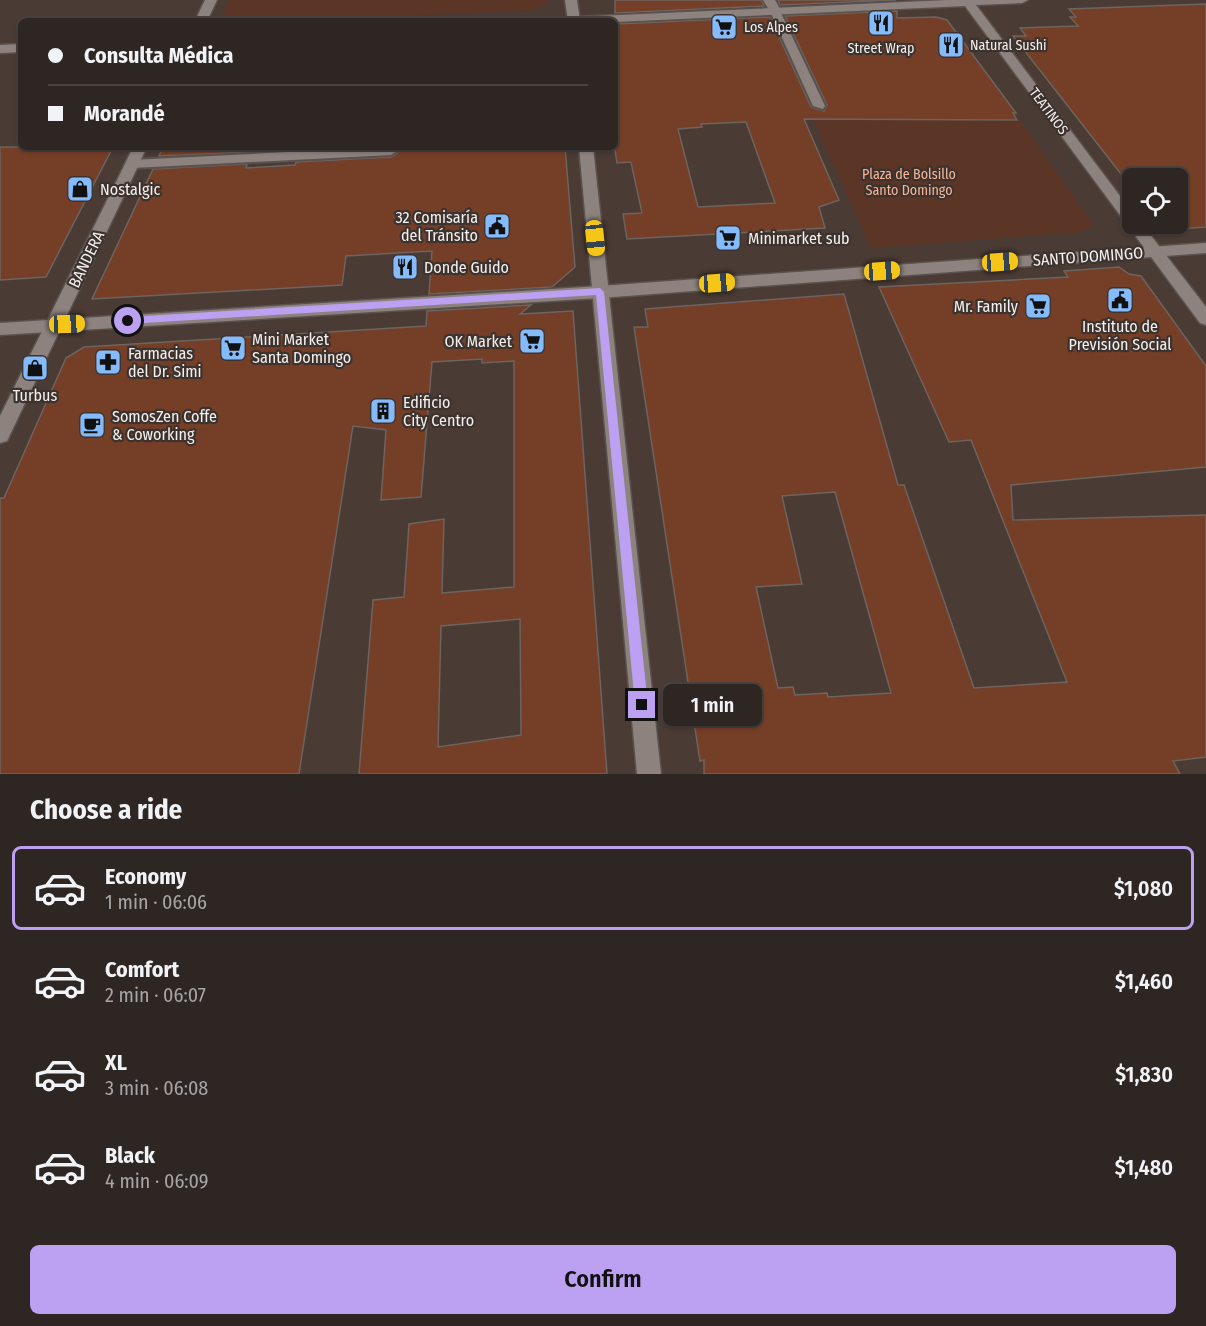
<!DOCTYPE html>
<meta charset="utf-8">
<style>
body{margin:0;font-family:"Fira Sans Condensed",sans-serif;background:#352e2b;color:#f1f3f6;height:100vh;display:flex;flex-direction:column;font-size:22px;white-space:nowrap}
*{box-sizing:border-box;margin:0}
p{font-size:20px;color:#a7a5a6}
.icon{flex:none;width:33px;height:33px;fill:none;stroke:currentColor;stroke-width:2;stroke-linecap:round;stroke-linejoin:round}
.map{position:relative;height:774px;overflow:hidden}
.details{display:flex;flex-direction:column;background:#2d2623;flex:1}
.details>*{flex:none}
.guide{position:absolute;left:18px;top:18px;width:600px;height:132px;border-radius:9px;box-shadow:0 2px 4px #0004,0 0 0 2px #484341;display:grid;align-content:center;height:132px;padding:0 30px;background:#2d2623}
.buttons{position:absolute;left:1122px;top:168px;display:grid;gap:12px}
.buttons a{display:grid;place-items:center;width:66px;height:66px;border-radius:9px;background:#2d2623;box-shadow:0 2px 4px #0004,0 0 0 2px #484341;font-size:30px}
.end{position:absolute;width:27px;height:27px;margin:-14px;border:8px solid #bca0f2;background:#111;box-shadow:0 0 0 3px #111}
.from{border-radius:50%}
.bubble{position:absolute;height:42px;border-radius:9px;background:#2d2623;box-shadow:0 2px 4px #0004,0 0 0 2px #484341;font-size:20px;font-weight:600;line-height:42px;text-align:center}
.car{position:absolute;width:18px;height:36px;margin:-18px -9px;border-radius:8px;box-shadow:0 0 4px 2px #0007;background:linear-gradient(#f5c518 24%,#345 0 40%,#f5c518 0 76%,#345 0 86%,#f5c518 0)}
.guide b{display:flex;align-items:center;gap:21px;height:57px;font-size:22px}
.guide b+b{border-top:2px solid #484341}
.guide i{width:15px;height:15px;background:#f1f3f6}
ul{padding:0;list-style:none}
li{display:flex;align-items:center;gap:18px;height:84px;margin:0 12px 9px;padding:0 18px;border:3px solid transparent;border-radius:9px}
li div{flex:1}
li b{display:block;font-size:22px}
li em{font-style:normal;font-weight:600}
li.active{border-color:#bca0f2}
li>.icon{width:54px;height:54px;stroke-width:1.5}
h2{padding:0 30px;font-size:27px;line-height:72px}
.action{display:flex;gap:12px;margin-top:auto;padding:12px 30px}
.action a{flex:1;height:69px;border-radius:9px;background:#bca0f2;color:#111;font-size:24px;font-weight:600;line-height:69px;text-align:center}
.map>svg:first-child{display:block}
.built{fill:#4a3b34;fill-rule:evenodd}
.green{fill:#5b3626}
.building{fill:#753e27;stroke:#6d635f;stroke-width:1.5;fill-rule:evenodd}
.lines{fill:none;stroke-linecap:round;stroke-linejoin:round}
.service-casing{stroke:#5a524f;stroke-width:4}
.pedestrian-casing{stroke:#5a524f;stroke-width:3}
.minor-casing{stroke:#5a524f;stroke-width:3}
.tertiary-casing{stroke:#5a524f;stroke-width:3}
.secondary-casing{stroke:#5a524f;stroke-width:3}
.service{fill:#8d827e;fill-rule:evenodd}
.pedestrian{fill:#8d827e;fill-rule:evenodd}
.minor{fill:#8d827e;fill-rule:evenodd}
.tertiary{fill:#8d827e;fill-rule:evenodd}
.secondary{fill:#8d827e;fill-rule:evenodd}
.route{fill:#bca0f2}
.labels{text-anchor:middle;stroke-width:4.5;stroke-linejoin:round;paint-order:stroke}
.far-poi-label{font-size:14px;fill:#f5efed;stroke:#3c332f;text-anchor:start}
.far-street-label{font-size:14px;fill:#f5efed;stroke:#3c332f}
.far-park-label{font-size:14px;fill:#fab497;stroke:#3c332f}
.poi-label{font-size:16px;fill:#f5efed;stroke:#3c332f;text-anchor:start}
.street-label{font-size:16px;fill:#f5efed;stroke:#3c332f}
</style>
<div class="map">
<svg width="1206" height="774" viewBox="0 0 1206 774">
<rect width="100%" height="100%" fill="#3c332f"/>
<!-- built -->
<path class="built" d="M0 0H1206V774H0ZM21 21H615V147H21ZM1132 178H1178V224H1132Z"/>
<!-- green -->
<path class="green" d="M229 0H547L548 4 535 10 307 21H220Z
M813 119 1020 120 1093 224 1083 232 871 248Z"/>
<!-- building -->
<path class="building" d="M615 0H761L764 6 615 13Z
M778 0H896L780 5Z
M1206 4V227L1166 230 1160 224H1178V178H1132V188L1013 36H1026L1020 28 1078 26 1070 17H1076L1069 9Z
M897 11V18L936 17 947 20 1016 113H1013L1017 120 804 119 839 200 819 207 825 228 627 239 623 214 642 213 631 162 617 163 615 150V24L770 17 811 107 824 111 827 105 785 16ZM746 122 775 203 698 207 678 129 702 127 701 124Z
M0 147H113L46 277 0 280Z
M163 147H252L251 152 159 156Z
M399 147H565L575 267 552 287 429 294 432 251 346 256 342 285 92 299 153 169 247 164 246 168 295 165 296 162 391 157 398 153Z
M1119 267 1129 274 1141 276 1206 366V467L1011 485 1013 520 1206 515V757L1173 761 1180 774H704V760L700 761 634 327H648L645 309 844 294 898 485H904L974 688 1067 682 971 440 949 442 879 287 1068 277 1064 271ZM835 492 891 693 828 697 827 693 795 695 793 687 778 688 756 587 802 584 782 496Z
M531 305 520 314 573 311 607 774H359L373 600 404 597 409 524 444 519 442 593 514 587V361L482 363V359L432 362 421 497 381 500 386 430 353 426 299 774H0V498H4L66 358 84 347 426 326 427 311ZM520 619 521 735 438 747 441 626Z"/>
<g class="lines">
<defs>
<path id="service" d="M775 8 780 11 825 106 823 109 813 106 770 11Z
M385 147H397V151L391 155 132 168 126 164 132 160Z"/>
<path id="pedestrian" d="M132 160 139 164 7 441 0 443V416L125 164Z"/>
<path id="minor" d="M205 0H217L207 21H195Z
M763 0H775L781 11 779 13H771Z
M133 147H147L137 167 132 168 125 164Z
M1206 243V253L600 298 0 335V323L600 286Z"/>
<path id="tertiary" d="M565 0H577L580 21H568Z
M579 147H593L661 774H637Z"/>
<path id="secondary" d="M948 0H1028L1022 3 976 5 1132 212V224H1142L1206 307V325L1200 323 965 6 615 22 547 21 553 18Z
M21 44V52L0 53V45Z"/>
</defs>
<!-- service casing -->
<use href="#service" class="service-casing"/>
<!-- pedestrian casing -->
<use href="#pedestrian" class="pedestrian-casing"/>
<!-- minor casing -->
<use href="#minor" class="minor-casing"/>
<!-- tertiary casing -->
<use href="#tertiary" class="tertiary-casing"/>
<!-- secondary casing -->
<use href="#secondary" class="secondary-casing"/>
<!-- service -->
<use href="#service" class="service"/>
<!-- pedestrian -->
<use href="#pedestrian" class="pedestrian"/>
<!-- minor -->
<use href="#minor" class="minor"/>
<!-- tertiary -->
<use href="#tertiary" class="tertiary"/>
<!-- secondary -->
<use href="#secondary" class="secondary"/>
</g>
<!-- route -->
<path class="route" d="M600 288 604 292 648 705 642 712 635 705 596 295 128 324 124 321 128 317Z"/>
<!-- icons -->
<defs>
<symbol id="restaurant-square" viewBox="-11 -11 22 22"><rect x="-9" y="-9" width="18" height="18" rx="4" fill="#85bbfb" stroke="#3c332f"/><path d="M-5-6h1v4h1v-4h1v4h1v-4h1v5L-1.5 .5V6h-2V.5L-5-1ZM5-6V6H3V1.5H1.5Q1.5-4 5-6Z" fill="#111"/></symbol>
<symbol id="supermarket-square" viewBox="-11 -11 22 22"><rect x="-9" y="-9" width="18" height="18" rx="4" fill="#85bbfb" stroke="#3c332f"/><path d="M-6-5.5h2.5l.6 2H6L4.5 2H-2.5L-4.4-4H-6ZM-1.5 3.2a1.3 1.3 0 1 0 .1 0ZM3 3.2a1.3 1.3 0 1 0 .1 0Z" fill="#111"/></symbol>
<symbol id="shop-square" viewBox="-11 -11 22 22"><rect x="-9" y="-9" width="18" height="18" rx="4" fill="#85bbfb" stroke="#3c332f"/><path d="M-5-2.5h2.3a2.7 3.5 0 0 1 5.4 0H5L5.5 6h-11ZM-1.5-2.5h3a1.5 2.3 0 0 0-3 0Z" fill="#111"/></symbol>
<symbol id="civic-square" viewBox="-11 -11 22 22"><rect x="-9" y="-9" width="18" height="18" rx="4" fill="#85bbfb" stroke="#3c332f"/><path d="M-.6-6.5H3V-4.5H.6V-3L4-1V1h2V6H-6V1h2V-1L-.6-3ZM-1.2 2.5V6h2.4V2.5Z" fill="#111"/></symbol>
<symbol id="pharmacy-square" viewBox="-11 -11 22 22"><rect x="-9" y="-9" width="18" height="18" rx="4" fill="#85bbfb" stroke="#3c332f"/><path d="M-2-6h4v4h4v4h-4v4h-4v-4h-4v-4h4Z" fill="#111"/></symbol>
<symbol id="building-square" viewBox="-11 -11 22 22"><rect x="-9" y="-9" width="18" height="18" rx="4" fill="#85bbfb" stroke="#3c332f"/><path d="M-4-6H4V6H1V3H-1V6H-4ZM-2.5-4.3h1.7v1.8h-1.7ZM.8-4.3h1.7v1.8H.8ZM-2.5-1h1.7V.8h-1.7ZM.8-1h1.7V.8H.8Z" fill="#111"/></symbol>
<symbol id="cafe-square" viewBox="-11 -11 22 22"><rect x="-9" y="-9" width="18" height="18" rx="4" fill="#85bbfb" stroke="#3c332f"/><path d="M-5.5-4.5H6V0H3Q3 3.5 0 3.5H-2.5Q-5.5 3.5-5.5 0ZM3-3.2v2h1.7v-2ZM-6 4.5H4V6H-6Z" fill="#111"/></symbol>
</defs>
<g fill-rule="evenodd">
<use href="#restaurant-square" x="866" y="8" width="30" height="30"/>
<use href="#supermarket-square" x="709" y="12" width="30" height="30"/>
<use href="#restaurant-square" x="936" y="30" width="30" height="30"/>
<use href="#shop-square" x="65" y="174" width="30" height="30"/>
<use href="#civic-square" x="482" y="211" width="30" height="30"/>
<use href="#supermarket-square" x="713" y="223" width="30" height="30"/>
<use href="#restaurant-square" x="390" y="252" width="30" height="30"/>
<use href="#civic-square" x="1105" y="285" width="30" height="30"/>
<use href="#supermarket-square" x="1023" y="291" width="30" height="30"/>
<use href="#supermarket-square" x="517" y="326" width="30" height="30"/>
<use href="#supermarket-square" x="218" y="333" width="30" height="30"/>
<use href="#pharmacy-square" x="93" y="347" width="30" height="30"/>
<use href="#shop-square" x="20" y="353" width="30" height="30"/>
<use href="#building-square" x="368" y="396" width="30" height="30"/>
<use href="#cafe-square" x="77" y="410" width="30" height="30"/>
</g>
<g class="labels">
<!-- far-poi labels -->
<g class="far-poi-label">
<text x="744" y="32">Los Alpes</text>
<text x="970" y="50">Natural Sushi</text>
<text x="881" y="53" text-anchor="middle">Street Wrap</text>
</g>
<!-- far-street labels -->
<g class="far-street-label">
<text transform="translate(1049 111) rotate(53)" y="5">TEATINOS</text>
</g>
<!-- far-park labels -->
<g class="far-park-label">
<text x="909" y="179">Plaza de Bolsillo<tspan x="909" dy="16">Santo Domingo</tspan></text>
</g>
<!-- poi labels -->
<g class="poi-label">
<text x="100" y="195">Nostalgic</text>
<text x="478" y="223" text-anchor="end">32 Comisaría<tspan x="478" dy="18">del Tránsito</tspan></text>
<text x="748" y="244">Minimarket sub</text>
<text x="424" y="273">Donde Guido</text>
<text x="1018" y="312" text-anchor="end">Mr. Family</text>
<text x="1120" y="332" text-anchor="middle">Instituto de<tspan x="1120" dy="18">Previsión Social</tspan></text>
<text x="252" y="345">Mini Market<tspan x="252" dy="18">Santa Domingo</tspan></text>
<text x="512" y="347" text-anchor="end">OK Market</text>
<text x="128" y="359">Farmacias<tspan x="128" dy="18">del Dr. Simi</tspan></text>
<text x="35" y="401" text-anchor="middle">Turbus</text>
<text x="403" y="408">Edificio<tspan x="403" dy="18">City Centro</tspan></text>
<text x="112" y="422">SomosZen Coffe<tspan x="112" dy="18">&amp; Coworking</tspan></text>
</g>
<!-- street labels -->
<g class="street-label">
<text transform="translate(1088 256) rotate(-4)" y="6">SANTO DOMINGO</text>
<text transform="translate(86 259) rotate(-64)" y="6">BANDERA</text>
</g>
</g>
</svg>
<div class="buttons">
<a><svg class="icon" aria-label="locate" viewBox="0 0 24 24"><circle cx="12" cy="12" r="6"/><path d="M12 2v4M12 18v4M2 12h4M18 12h4"/></svg></a>
</div>
<i class="end from" style="left:128px;top:321px"></i>
<i class="end" style="left:642px;top:705px"></i>
<div class="bubble" style="left:663px;top:684px;width:99px">1 min</div>
<i class="car" style="left:595px;top:238px;rotate:174deg"></i>
<i class="car" style="left:1000px;top:262px;rotate:86deg"></i>
<i class="car" style="left:882px;top:271px;rotate:86deg"></i>
<i class="car" style="left:717px;top:283px;rotate:86deg"></i>
<i class="car" style="left:67px;top:324px;rotate:88deg"></i>
<div class="guide">
<b><i class="from"></i>Consulta Médica</b>
<b><i></i>Morandé</b>
</div>
</div>
<section class="details">
<h2>Choose a ride</h2>
<ul>
<li class="active"><svg class="icon" aria-label="car" viewBox="0 0 24 24"><path d="M5 17H2v-5l4-1 3-4h7l3 4 3 1v5h-3M9 17h6M6 11h13"/><circle cx="7" cy="17" r="2"/><circle cx="17" cy="17" r="2"/></svg><div><b>Economy</b><p>1 min · 06:06</p></div><em>$1,080</em></li>
<li><svg class="icon" aria-label="car" viewBox="0 0 24 24"><path d="M5 17H2v-5l4-1 3-4h7l3 4 3 1v5h-3M9 17h6M6 11h13"/><circle cx="7" cy="17" r="2"/><circle cx="17" cy="17" r="2"/></svg><div><b>Comfort</b><p>2 min · 06:07</p></div><em>$1,460</em></li>
<li><svg class="icon" aria-label="car" viewBox="0 0 24 24"><path d="M5 17H2v-5l4-1 3-4h7l3 4 3 1v5h-3M9 17h6M6 11h13"/><circle cx="7" cy="17" r="2"/><circle cx="17" cy="17" r="2"/></svg><div><b>XL</b><p>3 min · 06:08</p></div><em>$1,830</em></li>
<li><svg class="icon" aria-label="car" viewBox="0 0 24 24"><path d="M5 17H2v-5l4-1 3-4h7l3 4 3 1v5h-3M9 17h6M6 11h13"/><circle cx="7" cy="17" r="2"/><circle cx="17" cy="17" r="2"/></svg><div><b>Black</b><p>4 min · 06:09</p></div><em>$1,480</em></li>
</ul>
<div class="action"><a>Confirm</a></div>
</section>
